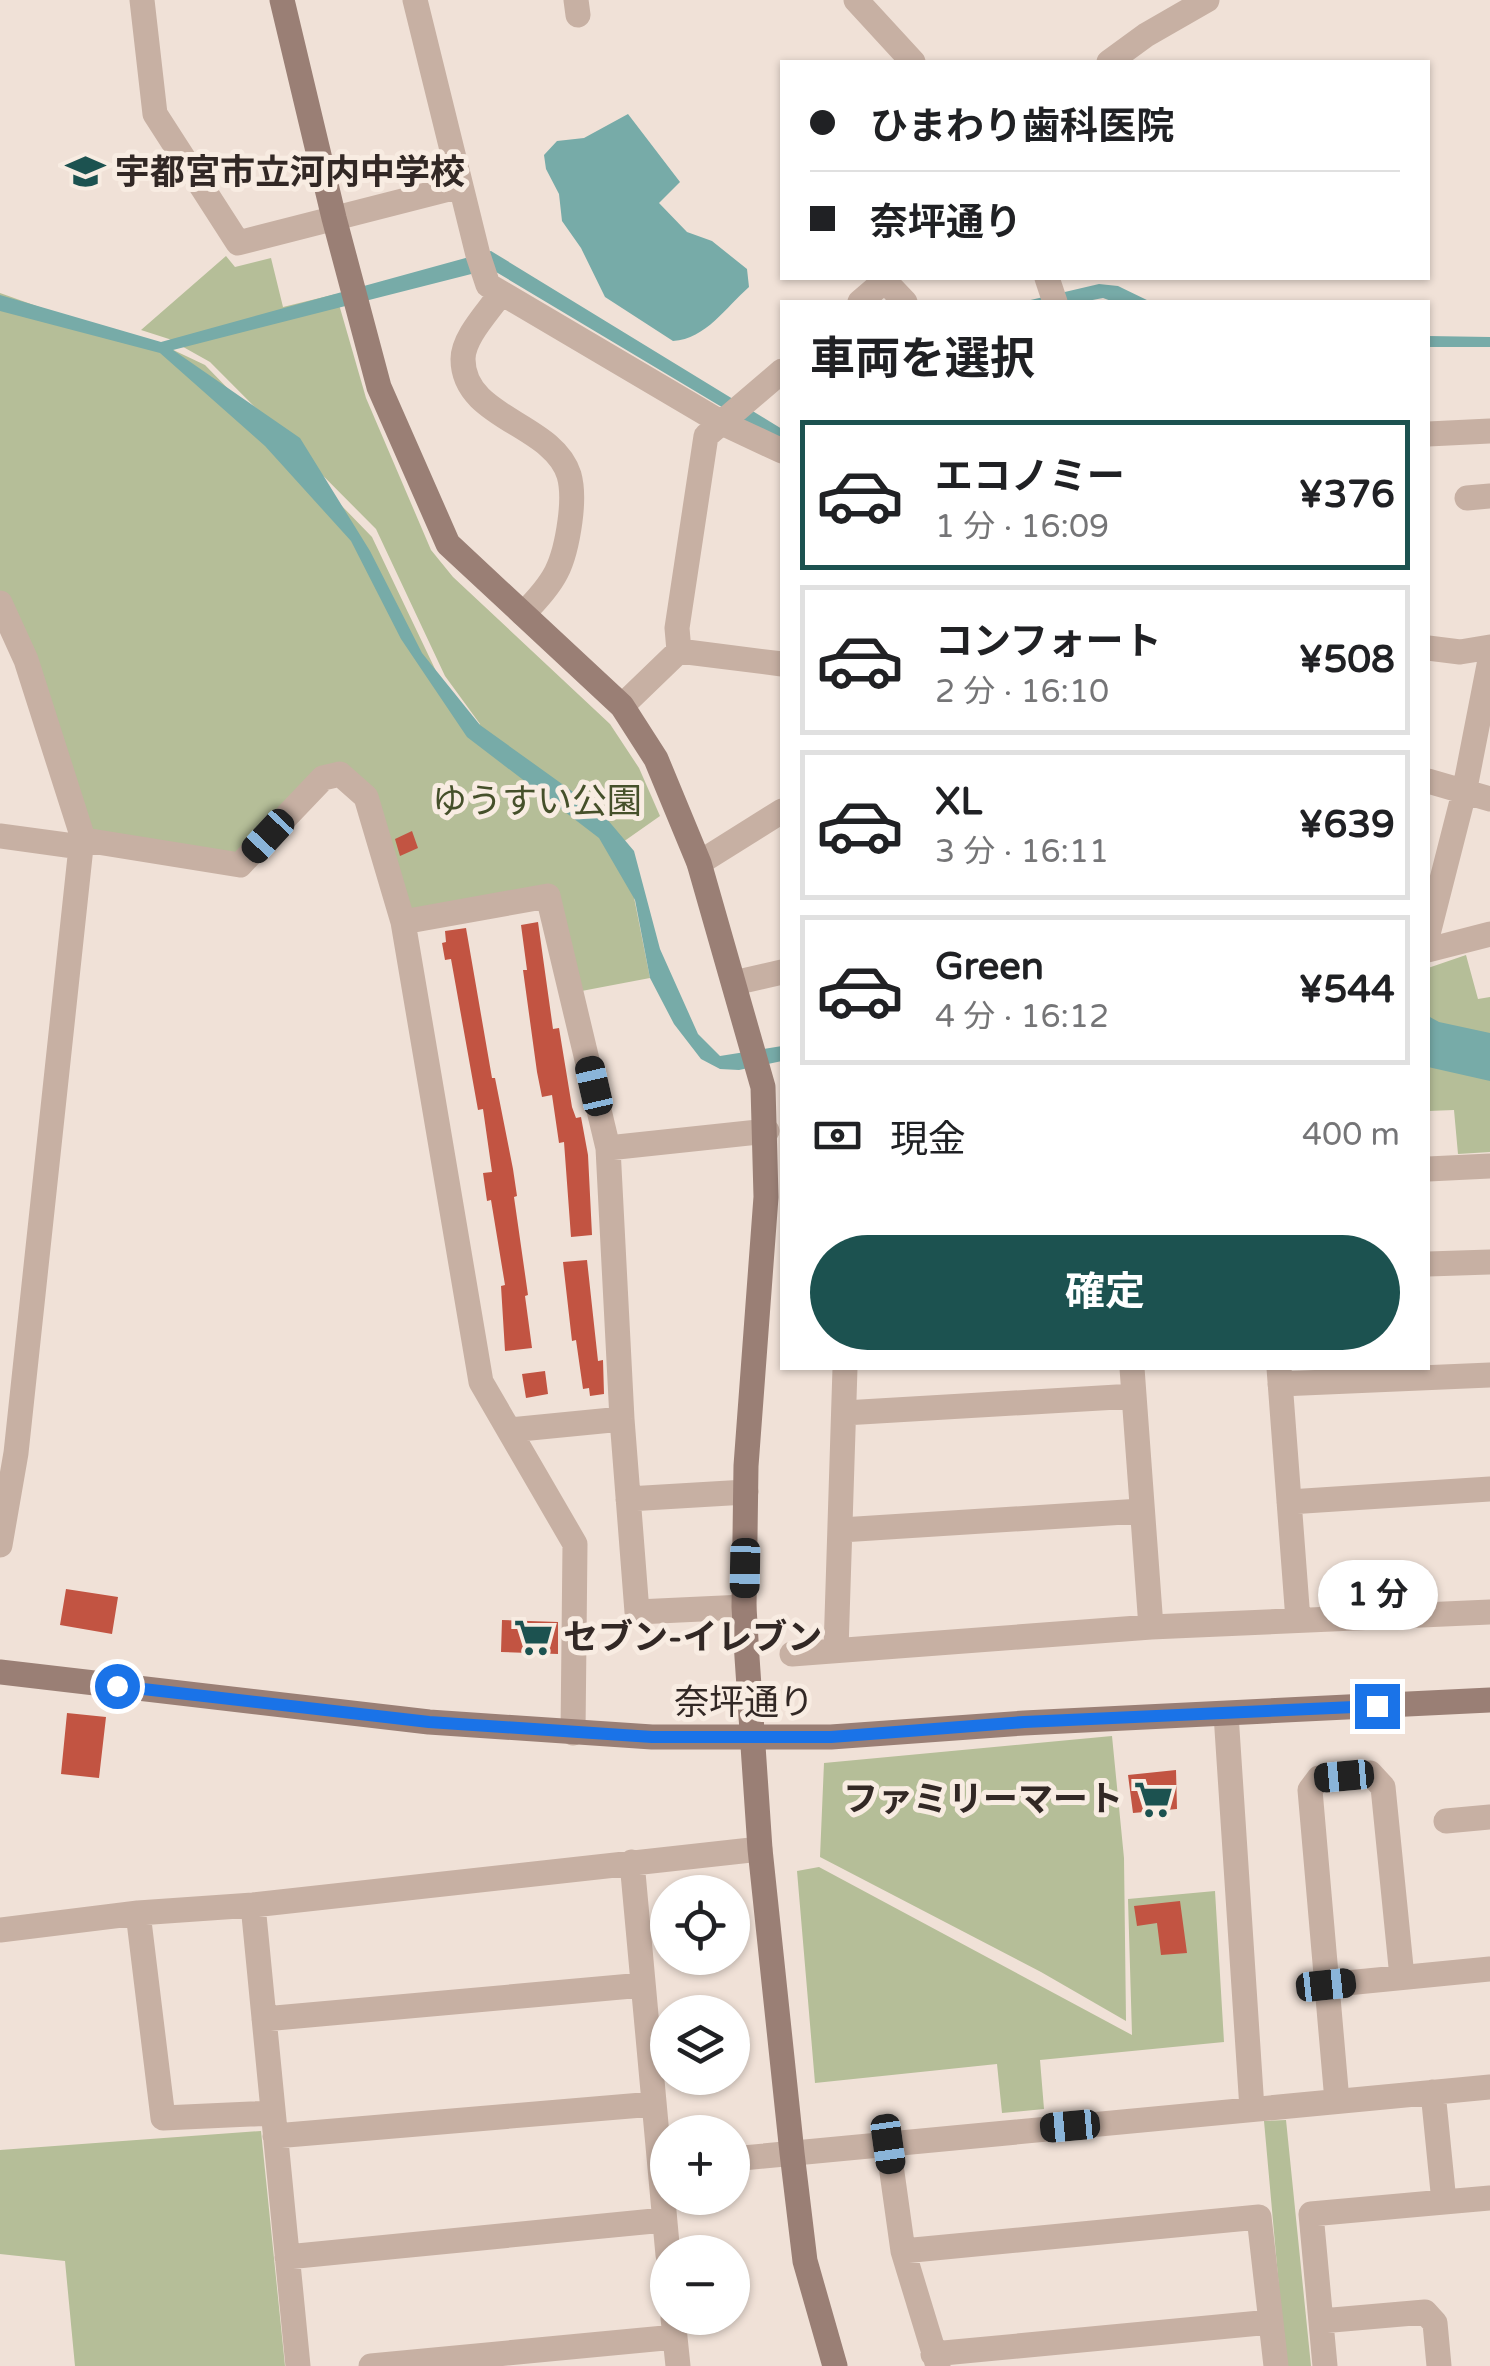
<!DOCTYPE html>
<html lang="ja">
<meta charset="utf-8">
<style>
body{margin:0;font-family:"Varela Round","Noto Sans JP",sans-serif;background:#f2f2f2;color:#202124;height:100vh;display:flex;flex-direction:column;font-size:38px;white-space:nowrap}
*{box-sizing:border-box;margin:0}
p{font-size:32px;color:#757577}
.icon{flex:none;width:55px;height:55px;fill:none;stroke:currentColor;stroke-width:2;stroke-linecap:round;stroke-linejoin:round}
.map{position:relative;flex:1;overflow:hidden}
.details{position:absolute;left:780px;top:300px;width:650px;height:1070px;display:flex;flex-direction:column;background:#fff;border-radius:0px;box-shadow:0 2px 8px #0004}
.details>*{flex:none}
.top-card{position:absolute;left:780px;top:60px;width:650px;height:220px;border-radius:0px;box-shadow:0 2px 8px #0004;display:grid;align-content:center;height:220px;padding:0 30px;background:#fff}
.fabs{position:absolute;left:650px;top:1875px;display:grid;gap:20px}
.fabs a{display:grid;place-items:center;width:100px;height:100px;border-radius:50%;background:#fff;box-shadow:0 2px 8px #0004;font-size:50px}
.end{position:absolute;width:45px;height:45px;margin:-22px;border:12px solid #1a73e8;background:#fff;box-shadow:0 0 0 5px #fff}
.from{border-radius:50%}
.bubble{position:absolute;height:70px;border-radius:35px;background:#fff;box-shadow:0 2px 8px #0004;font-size:32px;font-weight:700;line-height:70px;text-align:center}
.car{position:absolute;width:30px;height:60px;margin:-30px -15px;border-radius:12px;box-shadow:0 0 8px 2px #0007;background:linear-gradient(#222 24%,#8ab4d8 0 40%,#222 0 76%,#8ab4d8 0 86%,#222 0)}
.top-card b{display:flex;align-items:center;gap:35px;height:95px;font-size:38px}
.top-card b+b{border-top:2px solid #e0e0e0}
.top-card i{width:25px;height:25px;background:#202124}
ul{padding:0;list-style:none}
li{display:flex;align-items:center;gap:30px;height:150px;margin:0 20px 15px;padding:0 10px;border:5px solid #e0e0e0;border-radius:0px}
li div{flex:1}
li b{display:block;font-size:38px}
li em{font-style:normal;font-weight:700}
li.selected{border-color:#1c5250}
li>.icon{width:90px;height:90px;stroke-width:1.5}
h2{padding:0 30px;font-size:45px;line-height:120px}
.pay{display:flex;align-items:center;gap:25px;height:110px;padding:0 30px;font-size:38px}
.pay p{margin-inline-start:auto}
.cta{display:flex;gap:20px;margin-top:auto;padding:20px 30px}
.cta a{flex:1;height:115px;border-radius:60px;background:#1c5250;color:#fff;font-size:40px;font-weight:700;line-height:115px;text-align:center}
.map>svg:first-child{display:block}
.green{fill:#b5be98}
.water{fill:#77aba8}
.building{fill:#c25442}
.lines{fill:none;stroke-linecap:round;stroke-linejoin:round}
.street{stroke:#c7b0a3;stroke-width:25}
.secondary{stroke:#9a7f75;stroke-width:25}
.route{stroke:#1a73e8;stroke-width:12}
.labels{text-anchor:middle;stroke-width:10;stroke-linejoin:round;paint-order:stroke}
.poi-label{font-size:35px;font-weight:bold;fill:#322825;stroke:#f8ece2;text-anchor:start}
.park-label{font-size:35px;fill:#45502a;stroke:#f8ece2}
.street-label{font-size:35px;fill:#322825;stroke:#f8ece2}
</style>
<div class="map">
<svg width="1490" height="2366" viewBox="0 0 1490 2366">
<rect width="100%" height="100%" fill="#f0e1d7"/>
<!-- green -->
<path class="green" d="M226 256 235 267 271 258 283 307 336 294 366 398 431 550 453 577 610 724 639 768 660 816 623 842 650 978 571 993 548 896 403 922 370 814 340 774 240 865 91 841 0 603V293L90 325 167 347 205 365 372 537 467 736 480 724 445 676 376 529 210 362 169 339 141 330Z
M1466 955 1478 999 1490 997V1152L1458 1154 1454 1110 1428 1111V968Z
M1112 1736 1124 1858 1126 2021 1041 1972 820 1857 824 1763Z
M819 1867 1132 2035 1128 1899 1215 1891 1224 2042 1040 2060 1044 2109 1002 2113 997 2064 815 2083 797 1871Z
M1286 2120 1311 2366H1286L1264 2121Z
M261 2131 285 2366H75L65 2261 0 2254V2150Z"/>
<!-- water -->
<path class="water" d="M628 114 680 182 659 203 687 232 712 241 747 269 749 287C726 307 706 339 673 341L605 297 581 248 562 221 559 194 546 169 544 155 557 141 584 138Z
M491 251 782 429V443L491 269 173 350 300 438 370 551 422 653 480 725 601 812 634 851 660 949 698 1034 720 1056 782 1046V1061L739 1070 720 1069 701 1059 674 1024 650 978 635 900 599 838 467 737 401 639 351 541 265 446 160 353 0 311V295L161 342Z
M1099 284 1118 286 1151 302H1114L1103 298 1082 302H1022Z
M1428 336 1490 337V347H1428Z
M1428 1016 1439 1022 1490 1033V1081L1428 1067Z"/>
<!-- building -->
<path class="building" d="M412 831 418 848 400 856 395 839Z
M538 922 553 1029 559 1028 572 1107 576 1118 581 1117 588 1155 592 1235 571 1237 564 1142 559 1143 552 1095 542 1097 537 1072 523 970H527L521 925Z
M466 928 492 1078H495L513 1169 517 1196 514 1197 528 1295 525 1296 532 1348 505 1351 501 1286 505 1285 491 1200 487 1201 483 1173 492 1172 483 1109 478 1110 451 959 445 960 442 943 446 942 445 931Z
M587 1260 598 1361 603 1360 604 1394 590 1396 589 1388 583 1389 576 1340 572 1341 563 1262Z
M545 1371 548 1394 526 1398 522 1374Z
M66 1589 118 1597 112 1634 60 1625Z
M502 1620 558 1622V1654L501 1652Z
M67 1713 106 1717 99 1778 61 1774Z
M1176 1770 1177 1809 1133 1813 1128 1775Z
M1180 1901 1187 1953 1161 1955 1157 1923 1137 1926 1134 1906Z"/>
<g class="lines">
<!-- street -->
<path class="street" d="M142 0 155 114 238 243 461 186
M415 0 478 255 488 285 722 423 782 451
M576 0 578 15
M856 0 913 62
M1109 62 1146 35 1207 0
M1047 278 1055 302
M885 281 905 302
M501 293C489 311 463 337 463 359 463 419 553 423 569 475 573 489 572 506 570 521 564 566 555 582 523 614
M860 302 888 278
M1428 434 1490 431
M1467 498 1490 496
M0 603 26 660 81 832V847L91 841 240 865 323 778 340 774 366 797 403 922 481 1382 575 1544 573 1733
M1428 648 1460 652 1490 647
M679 651 677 628 706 436 782 371
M679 651 782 664
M622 706 679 651
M1428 781 1490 799
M0 836 81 847 16 1453 0 1545
M699 863 782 811
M403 922 548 896 608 1148 622 1419 637 1612 744 1607
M1428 934 1464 793 1490 660
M1428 950 1490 934
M734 983 782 972
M608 1148 767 1131
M1428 1169 1490 1166
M1428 1264 1490 1262
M1132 1368 1151 1627
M1279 1368 1298 1620
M1280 1384 1490 1375
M844 1413 1134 1396
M510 1430 622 1419
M628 1499 746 1492
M1289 1502 1490 1489
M841 1530 1141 1511
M836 1650 845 1368
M792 1654 1151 1627 1490 1612
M1226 1714 1252 2109
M1446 1821 1490 1817
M632 1862 668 2255
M253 1905 298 2366
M0 1930 138 1913
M1326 1985 1490 1969
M264 2019 643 1985
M1433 2092 1444 2202 1490 2198
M1337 2101 1310 1790 1319 1778 1370 1773 1383 1787 1402 1977
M273 2113 163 2118 138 1913 253 1905 760 1849
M275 2136 654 2104
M888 2144 903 2251 938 2366
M732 2159 1490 2087
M903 2251 1259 2217 1276 2366
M287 2257 664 2220
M673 2318 678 2366
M1321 2321 1425 2312 1435 2323 1439 2366
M933 2354 1271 2322
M371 2366 675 2337
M1325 2366 1311 2214 1444 2202"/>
<!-- secondary -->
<path class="secondary" d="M282 0 334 218 379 387 448 544 622 706 656 759 699 863 763 1087 766 1197 746 1466 744 1607 747 1657 760 1849 792 2153 805 2261 835 2366
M0 1672 429 1722 652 1737H831L1024 1723 1490 1700"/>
</g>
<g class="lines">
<!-- route -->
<path class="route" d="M117 1686 429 1722 652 1737H831L1024 1722 1377 1706"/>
</g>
<!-- icons -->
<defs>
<symbol id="school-bare" viewBox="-9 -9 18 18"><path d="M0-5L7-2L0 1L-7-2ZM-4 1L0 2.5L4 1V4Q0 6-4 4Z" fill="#1c5250" stroke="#f8ece2" stroke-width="2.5" paint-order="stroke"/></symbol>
<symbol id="supermarket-bare" viewBox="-9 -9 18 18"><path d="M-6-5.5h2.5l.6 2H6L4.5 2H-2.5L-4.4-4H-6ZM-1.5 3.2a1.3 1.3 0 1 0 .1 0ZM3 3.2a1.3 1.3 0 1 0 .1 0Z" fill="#1c5250" stroke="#f8ece2" stroke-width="2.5" paint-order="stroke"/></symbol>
</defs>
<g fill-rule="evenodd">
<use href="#school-bare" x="58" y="144" width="55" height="55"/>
<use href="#supermarket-bare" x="506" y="1610" width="55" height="55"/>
<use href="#supermarket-bare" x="1126" y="1772" width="55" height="55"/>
</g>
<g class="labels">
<!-- poi labels -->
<g class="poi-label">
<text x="115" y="184">宇都宮市立河内中学校</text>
<text x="563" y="1649">セブン-イレブン</text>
<text x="1123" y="1811" text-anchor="end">ファミリーマート</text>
</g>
<!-- park labels -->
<g class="park-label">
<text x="537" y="813">ゆうすい公園</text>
</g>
<!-- street labels -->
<g class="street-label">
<text x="744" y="1714">奈坪通り</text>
</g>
</g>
</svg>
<div class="fabs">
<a><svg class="icon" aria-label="locate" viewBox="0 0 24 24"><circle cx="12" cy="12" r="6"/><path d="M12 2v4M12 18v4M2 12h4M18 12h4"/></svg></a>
<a><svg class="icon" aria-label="layers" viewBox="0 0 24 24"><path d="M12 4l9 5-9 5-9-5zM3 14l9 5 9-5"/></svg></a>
<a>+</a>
<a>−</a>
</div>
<i class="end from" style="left:117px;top:1686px"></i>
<i class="end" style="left:1377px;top:1706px"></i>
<div class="bubble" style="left:1318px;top:1560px;width:120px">1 分</div>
<i class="car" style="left:268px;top:836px;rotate:223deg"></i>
<i class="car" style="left:594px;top:1086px;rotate:347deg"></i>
<i class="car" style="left:745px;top:1568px;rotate:181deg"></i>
<i class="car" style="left:1344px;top:1776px;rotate:265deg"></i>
<i class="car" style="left:1326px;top:1985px;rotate:84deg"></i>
<i class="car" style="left:1070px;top:2126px;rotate:265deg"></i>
<i class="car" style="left:888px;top:2144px;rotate:172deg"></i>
<div class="top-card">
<b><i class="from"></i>ひまわり歯科医院</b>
<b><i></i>奈坪通り</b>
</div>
<section class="details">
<h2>車両を選択</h2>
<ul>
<li class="selected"><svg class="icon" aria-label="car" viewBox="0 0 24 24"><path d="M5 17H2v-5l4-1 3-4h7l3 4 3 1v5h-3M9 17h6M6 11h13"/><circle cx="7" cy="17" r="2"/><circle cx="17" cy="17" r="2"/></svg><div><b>エコノミー</b><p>1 分 · 16:09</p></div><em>¥376</em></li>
<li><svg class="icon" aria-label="car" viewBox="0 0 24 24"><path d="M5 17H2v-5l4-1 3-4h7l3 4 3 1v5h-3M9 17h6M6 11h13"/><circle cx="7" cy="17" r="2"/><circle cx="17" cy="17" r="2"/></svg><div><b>コンフォート</b><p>2 分 · 16:10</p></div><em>¥508</em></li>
<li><svg class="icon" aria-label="car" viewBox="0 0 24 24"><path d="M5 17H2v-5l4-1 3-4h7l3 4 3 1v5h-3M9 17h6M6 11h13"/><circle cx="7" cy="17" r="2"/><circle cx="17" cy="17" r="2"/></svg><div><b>XL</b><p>3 分 · 16:11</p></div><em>¥639</em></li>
<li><svg class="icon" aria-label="car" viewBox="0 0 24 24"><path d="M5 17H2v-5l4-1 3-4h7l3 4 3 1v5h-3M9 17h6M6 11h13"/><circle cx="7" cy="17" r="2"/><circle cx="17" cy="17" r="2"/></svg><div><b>Green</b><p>4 分 · 16:12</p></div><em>¥544</em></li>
</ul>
<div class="pay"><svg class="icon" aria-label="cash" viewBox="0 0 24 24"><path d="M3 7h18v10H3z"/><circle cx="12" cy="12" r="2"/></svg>現金<p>400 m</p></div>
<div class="cta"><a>確定</a></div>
</section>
</div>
